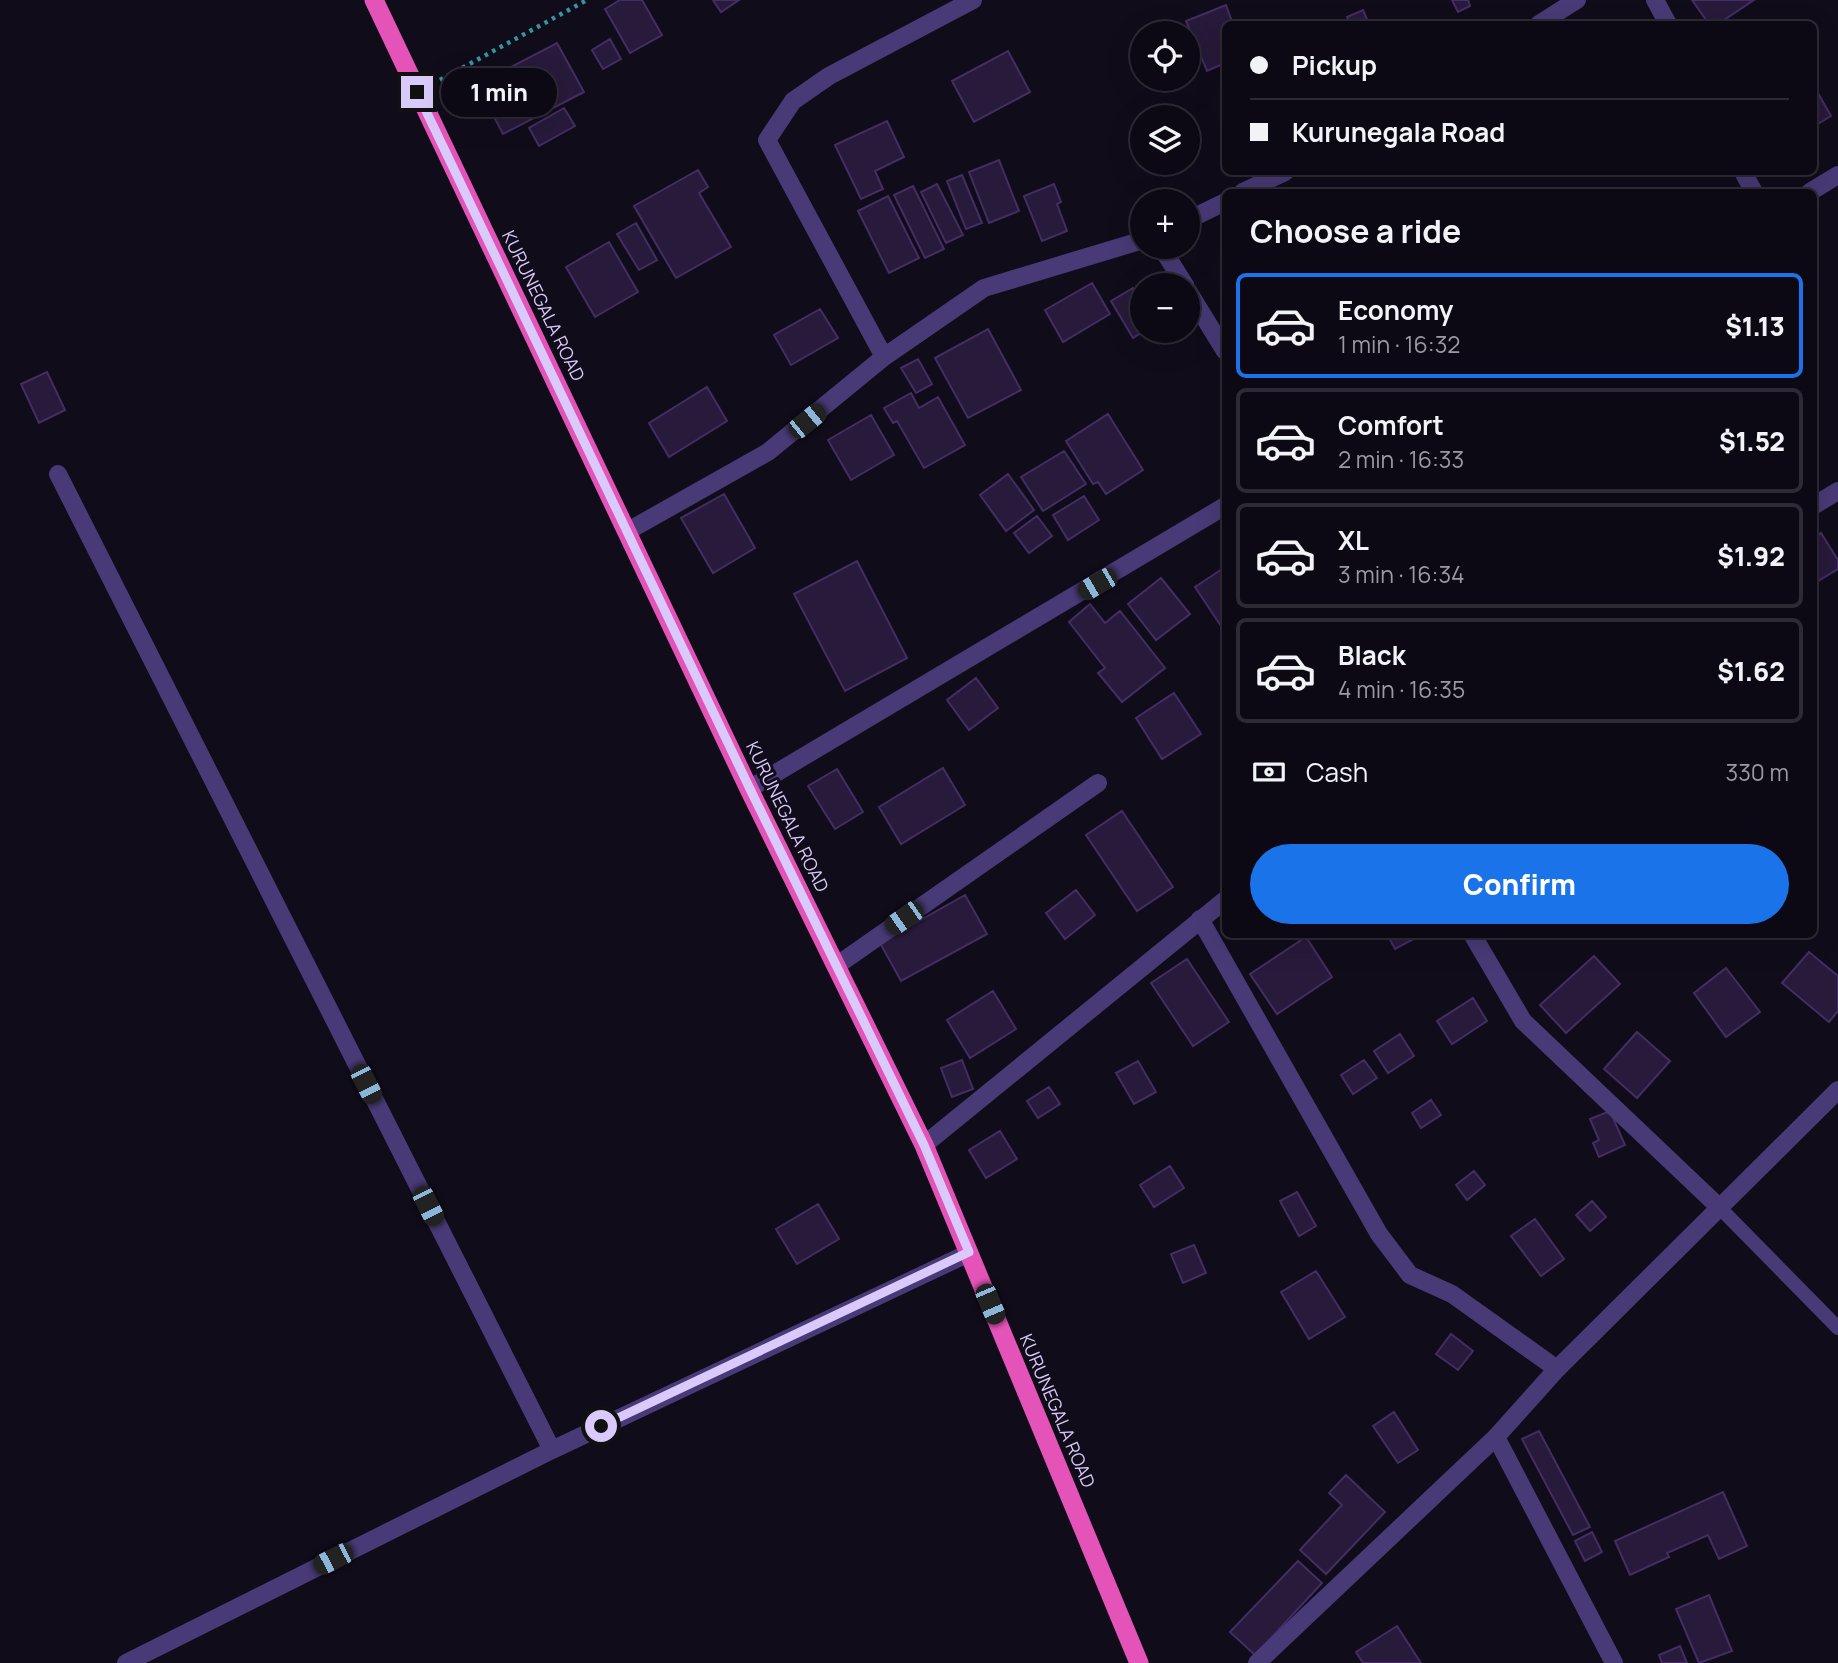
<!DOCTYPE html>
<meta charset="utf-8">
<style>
body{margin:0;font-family:Manrope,sans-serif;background:#16121d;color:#f1f3f6;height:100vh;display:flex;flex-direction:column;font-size:26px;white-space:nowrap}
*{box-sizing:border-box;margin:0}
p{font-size:23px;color:#9a9aa0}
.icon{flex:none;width:38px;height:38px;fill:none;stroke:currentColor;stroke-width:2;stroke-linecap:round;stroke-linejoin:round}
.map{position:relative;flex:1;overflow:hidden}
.sheet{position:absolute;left:1222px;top:189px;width:595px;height:749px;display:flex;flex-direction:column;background:#0d0914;border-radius:10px;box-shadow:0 7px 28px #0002,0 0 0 2px #2d2a34}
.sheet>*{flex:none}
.banner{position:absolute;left:1222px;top:21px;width:595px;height:154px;border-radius:10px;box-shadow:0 7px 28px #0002,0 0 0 2px #2d2a34;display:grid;align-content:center;height:154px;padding:0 28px;background:#0d0914}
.controls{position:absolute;left:1130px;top:21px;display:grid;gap:14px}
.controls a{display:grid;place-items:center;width:70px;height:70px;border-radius:50%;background:#0d0914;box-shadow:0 7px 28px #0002,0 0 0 2px #2d2a34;font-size:35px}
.end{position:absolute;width:32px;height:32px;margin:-16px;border:9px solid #d9cafb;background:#111;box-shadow:0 0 0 4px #111}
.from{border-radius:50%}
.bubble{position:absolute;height:49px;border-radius:24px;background:#0d0914;box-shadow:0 7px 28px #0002,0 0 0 2px #2d2a34;font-size:23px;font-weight:800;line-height:49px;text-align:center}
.car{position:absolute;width:21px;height:42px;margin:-21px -10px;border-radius:9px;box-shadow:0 0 5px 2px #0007;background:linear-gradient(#222 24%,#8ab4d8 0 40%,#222 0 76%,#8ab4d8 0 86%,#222 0)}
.banner b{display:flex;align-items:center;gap:24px;height:66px;font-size:26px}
.banner b+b{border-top:2px solid #2d2a34}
.banner i{width:18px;height:18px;background:#f1f3f6}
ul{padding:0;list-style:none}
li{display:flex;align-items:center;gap:21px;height:105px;margin:0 14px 10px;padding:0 14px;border:4px solid #2d2a34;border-radius:10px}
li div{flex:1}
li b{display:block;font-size:26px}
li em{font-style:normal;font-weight:800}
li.on{border-color:#1a73e8}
li>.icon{width:63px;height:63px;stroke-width:1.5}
h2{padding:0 28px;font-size:32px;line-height:84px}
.pay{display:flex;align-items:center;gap:18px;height:77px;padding:0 28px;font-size:26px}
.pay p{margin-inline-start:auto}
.button{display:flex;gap:14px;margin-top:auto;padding:14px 28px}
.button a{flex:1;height:80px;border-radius:42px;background:#1a73e8;color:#fff;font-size:28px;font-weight:800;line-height:80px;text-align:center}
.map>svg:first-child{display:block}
.building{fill:#271a3a;stroke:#432d64;stroke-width:2}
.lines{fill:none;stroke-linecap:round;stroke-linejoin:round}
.path{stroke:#3594a3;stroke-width:4.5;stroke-dasharray:3.5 5;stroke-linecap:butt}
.service{stroke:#483a76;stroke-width:14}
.minor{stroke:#483a76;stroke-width:18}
.tertiary{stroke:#483a76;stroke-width:18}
.trunk{stroke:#e454b8;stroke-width:19}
.route{stroke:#d9cafb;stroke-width:9}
.labels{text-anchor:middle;stroke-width:6;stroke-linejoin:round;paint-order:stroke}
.street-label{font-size:18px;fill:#d9cafb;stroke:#110c1a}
</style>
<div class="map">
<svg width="1838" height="1663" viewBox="0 0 1838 1663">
<rect width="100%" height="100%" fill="#110c1a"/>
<!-- building -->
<path class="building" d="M620 0H642L662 35 630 53 605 9Z
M713 0H739L721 12Z
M1452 0H1468L1470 6 1458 12Z
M1692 0H1754L1718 24H1709Z
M1226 5 1233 24H1225V63L1207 71 1186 21Z
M1363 10 1369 24H1350L1347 17Z
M610 39 621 59 603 69 592 50Z
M557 43 584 92 503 134 477 85Z
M1008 51 1030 92 974 122 952 81Z
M1818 93 1831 116 1813 127V95Z
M564 108 575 126 539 146 529 128Z
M887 121 904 157 875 171 883 189 861 199 835 145Z
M999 160 1019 211 989 223 969 172Z
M698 170 708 187 699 193 731 247 676 278 634 206Z
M962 175 982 223 966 229 947 181Z
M937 184 963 235 946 243 921 192Z
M1054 184 1061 202 1057 204 1067 231 1042 241 1024 196Z
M913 186 944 249 925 258 894 195Z
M888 196 919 258 889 273 858 211Z
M636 223 657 260 639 270 617 234Z
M609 242 638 292 595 317 566 267Z
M1092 283 1110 314 1063 342 1045 310Z
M1133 288 1143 305 1144 331 1133 338 1111 301Z
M820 309 838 338 791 365 774 335Z
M988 329 1021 390 968 418 935 358Z
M918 359 932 384 916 393 901 368Z
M47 372 65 410 39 423 21 384Z
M707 387 727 421 669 457 649 423Z
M911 393 919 408 938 397 965 445 924 468 897 421 893 423 884 408Z
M1108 414 1143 470 1106 494 1098 482 1093 484 1066 441Z
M871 415 894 455 851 480 828 440Z
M1064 451 1086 484 1043 511 1021 477Z
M1008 474 1034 510 1006 531 980 495Z
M724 494 755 548 713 573 681 518Z
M1084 496 1099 520 1068 540 1053 515Z
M1037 516 1052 536 1029 553 1014 533Z
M1821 533 1838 560V569L1813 584V538Z
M857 561 907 658 845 691 794 594Z
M1225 567V632L1195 587Z
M1161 578 1190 614 1156 640 1128 604Z
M1090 604 1105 623 1120 611 1165 668 1122 702 1098 673 1105 668 1069 622Z
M976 678 998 708 969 730 947 700Z
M1174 693 1201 734 1162 759 1136 718Z
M943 768 965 805 901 844 879 807Z
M837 769 863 812 835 829 808 786Z
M1122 811 1173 887 1137 911 1086 835Z
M1076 890 1095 915 1065 939 1046 913Z
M965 895 987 934 901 981 880 943Z
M1387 934H1423L1395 949Z
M1306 937 1332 977 1277 1014 1250 974Z
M1809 952 1838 976V1011L1829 1022 1782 983Z
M1594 956 1620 984 1566 1033 1540 1005Z
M1187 959 1229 1022 1193 1046 1151 983Z
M1726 968 1760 1012 1726 1037 1694 993Z
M993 991 1016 1029 970 1058 947 1020Z
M1473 998 1487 1021 1452 1044 1437 1021Z
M1637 1032 1670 1061 1637 1098 1604 1069Z
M1400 1034 1414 1056 1388 1073 1374 1051Z
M962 1060 973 1089 952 1097 941 1068Z
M1364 1060 1377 1078 1353 1094 1341 1075Z
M1138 1061 1156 1092 1134 1104 1116 1073Z
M1049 1087 1060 1104 1038 1118 1027 1101Z
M1431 1100 1441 1115 1421 1128 1412 1113Z
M1610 1111 1625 1145 1599 1157 1593 1143 1599 1140 1590 1119Z
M1000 1131 1017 1159 986 1178 969 1150Z
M1170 1166 1184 1188 1154 1207 1140 1185Z
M1474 1171 1485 1185 1467 1200 1456 1185Z
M1297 1192 1316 1226 1299 1236 1280 1201Z
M1592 1201 1606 1217 1590 1231 1576 1215Z
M818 1204 839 1239 797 1264 776 1229Z
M1535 1219 1564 1259 1541 1276 1511 1236Z
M1194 1245 1206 1273 1183 1283 1171 1254Z
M1316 1271 1345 1317 1309 1339 1281 1292Z
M1451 1334 1473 1351 1458 1370 1436 1354Z
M1394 1412 1418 1450 1398 1463 1373 1426Z
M1539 1431 1590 1527 1573 1535 1522 1439Z
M1346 1475 1385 1512 1326 1574 1300 1550 1342 1505 1329 1493Z
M1723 1492 1747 1546 1719 1559 1708 1535 1667 1553 1669 1557 1630 1575 1615 1541Z
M1592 1532 1602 1552 1585 1561 1575 1541Z
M1298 1561 1322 1583 1255 1655 1230 1632Z
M1709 1595 1732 1651 1699 1663 1676 1609Z
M1397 1626 1421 1663H1363L1356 1652Z
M1680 1646 1687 1663H1662L1659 1655Z"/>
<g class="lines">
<!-- path -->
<path class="path" d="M440 80 587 0"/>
<!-- service -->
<path class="service" d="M1719 1207 1838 1328"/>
<!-- minor -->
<path class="minor" d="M1655 0 1668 24
M1539 24 1577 0
M1743 172 1754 192
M1243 192 1285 172
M1810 192 1838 175
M1188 220 1225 202
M1161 247 1185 285
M1188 291 1225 351
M884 357 767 140 793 101 829 76 973 0
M58 474 552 1450
M1813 506 1838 491
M628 531 768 452 884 357 984 288 1143 240
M749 789 1225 506
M1200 919 1379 1234 1410 1275 1452 1294 1557 1369
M1472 934 1523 1021 1719 1207
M836 966 1098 783
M924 1145 1225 900
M1496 1437 1614 1663
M126 1663 552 1450 969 1253"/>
<!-- tertiary -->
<path class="tertiary" d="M1257 1663 1496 1437 1557 1369 1838 1090"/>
<!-- trunk -->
<path class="trunk" d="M374 0 749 789 924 1145 1139 1663"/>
</g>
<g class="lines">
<!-- route -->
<path class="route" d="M417 92 750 789 924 1145 969 1252 601 1426"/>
</g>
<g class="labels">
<!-- street labels -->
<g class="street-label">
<text transform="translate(543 306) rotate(64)" y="6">KURUNEGALA ROAD</text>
<text transform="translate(787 817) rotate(64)" y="6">KURUNEGALA ROAD</text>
<text transform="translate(1057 1411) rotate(67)" y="6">KURUNEGALA ROAD</text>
</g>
</g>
</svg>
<div class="controls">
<a><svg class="icon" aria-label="locate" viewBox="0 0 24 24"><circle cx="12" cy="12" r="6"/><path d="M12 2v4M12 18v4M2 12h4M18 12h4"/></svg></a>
<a><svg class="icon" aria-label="layers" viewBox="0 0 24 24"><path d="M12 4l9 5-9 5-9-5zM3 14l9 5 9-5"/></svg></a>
<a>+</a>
<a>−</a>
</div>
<i class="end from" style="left:601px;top:1426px"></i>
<i class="end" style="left:417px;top:92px"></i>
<div class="bubble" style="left:441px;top:68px;width:116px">1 min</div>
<i class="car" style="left:807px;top:421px;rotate:51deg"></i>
<i class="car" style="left:1097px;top:584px;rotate:240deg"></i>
<i class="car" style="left:904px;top:918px;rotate:235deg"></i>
<i class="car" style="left:366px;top:1084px;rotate:153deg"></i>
<i class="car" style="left:428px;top:1206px;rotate:153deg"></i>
<i class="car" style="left:990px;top:1304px;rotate:157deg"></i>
<i class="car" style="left:333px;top:1559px;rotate:243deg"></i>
<div class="banner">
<b><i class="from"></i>Pickup</b>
<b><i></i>Kurunegala Road</b>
</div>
<section class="sheet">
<h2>Choose a ride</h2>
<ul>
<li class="on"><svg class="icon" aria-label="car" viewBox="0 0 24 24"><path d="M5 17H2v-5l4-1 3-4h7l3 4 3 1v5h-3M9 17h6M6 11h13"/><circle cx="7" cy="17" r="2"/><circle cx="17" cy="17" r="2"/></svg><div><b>Economy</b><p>1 min · 16:32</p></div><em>$1.13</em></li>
<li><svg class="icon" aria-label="car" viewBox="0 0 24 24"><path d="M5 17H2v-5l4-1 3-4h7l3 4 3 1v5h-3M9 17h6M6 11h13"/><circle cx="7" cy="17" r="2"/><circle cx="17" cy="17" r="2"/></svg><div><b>Comfort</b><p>2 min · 16:33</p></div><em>$1.52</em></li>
<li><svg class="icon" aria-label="car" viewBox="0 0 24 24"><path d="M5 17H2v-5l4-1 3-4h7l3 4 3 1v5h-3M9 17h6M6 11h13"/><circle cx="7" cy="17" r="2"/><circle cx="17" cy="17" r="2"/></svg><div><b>XL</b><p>3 min · 16:34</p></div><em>$1.92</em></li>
<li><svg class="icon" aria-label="car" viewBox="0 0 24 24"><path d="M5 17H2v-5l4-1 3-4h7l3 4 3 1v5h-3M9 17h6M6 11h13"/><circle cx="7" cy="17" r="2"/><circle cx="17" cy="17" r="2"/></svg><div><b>Black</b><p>4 min · 16:35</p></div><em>$1.62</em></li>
</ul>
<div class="pay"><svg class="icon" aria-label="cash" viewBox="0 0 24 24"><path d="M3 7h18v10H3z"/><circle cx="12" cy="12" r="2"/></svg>Cash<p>330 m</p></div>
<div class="button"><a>Confirm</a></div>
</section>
</div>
